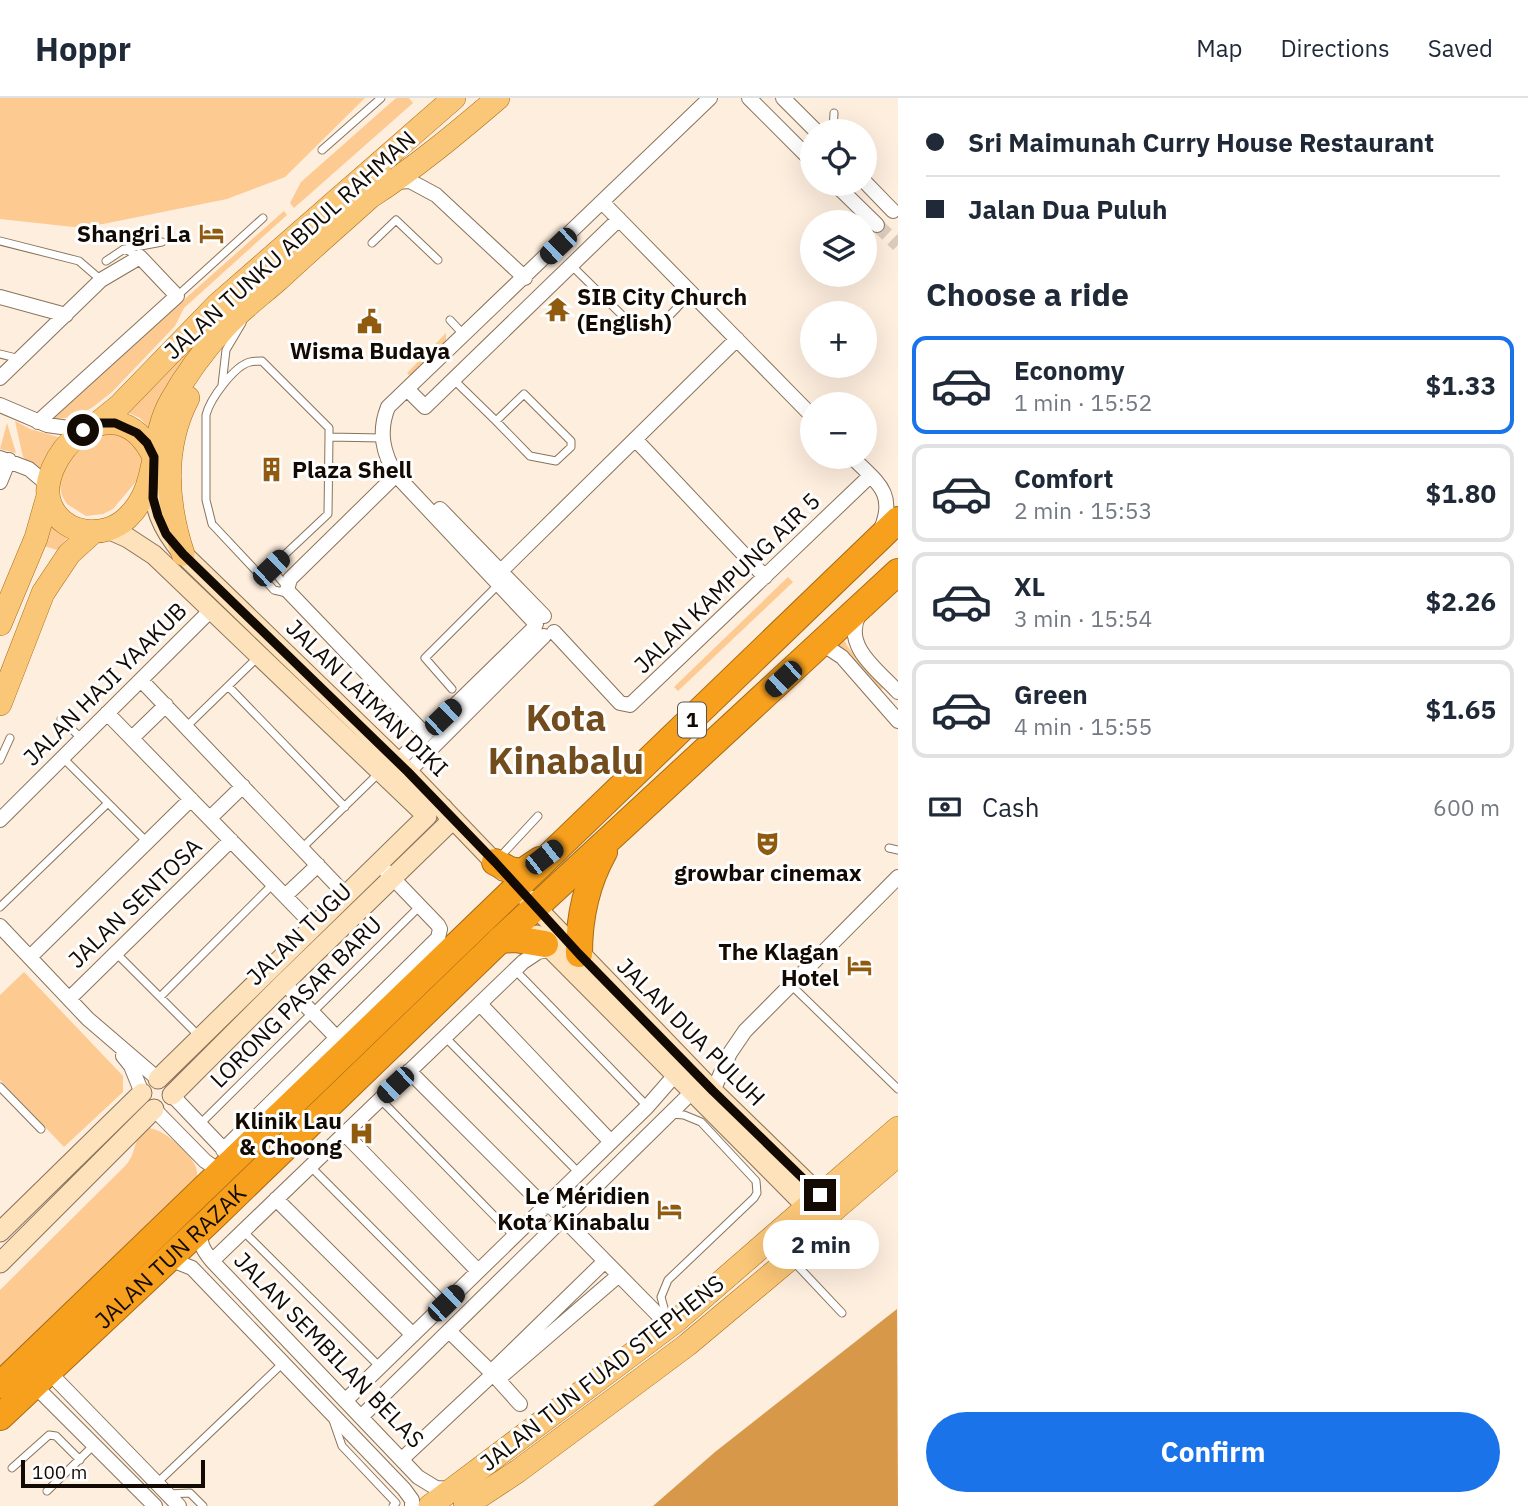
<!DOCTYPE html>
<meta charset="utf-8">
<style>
body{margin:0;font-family:"IBM Plex Sans",sans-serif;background:#f6f6f7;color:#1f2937;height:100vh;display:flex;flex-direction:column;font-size:26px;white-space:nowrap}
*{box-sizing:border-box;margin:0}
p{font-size:23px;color:#747a83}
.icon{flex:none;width:38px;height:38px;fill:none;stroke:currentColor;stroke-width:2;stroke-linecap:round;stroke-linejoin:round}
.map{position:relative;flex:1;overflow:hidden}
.side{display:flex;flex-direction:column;background:#fff;width:630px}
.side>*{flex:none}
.banner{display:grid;align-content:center;height:154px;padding:0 28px;background:#fff}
.fabs{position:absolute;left:800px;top:21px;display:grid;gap:14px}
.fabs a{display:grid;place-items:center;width:77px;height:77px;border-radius:50%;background:#fff;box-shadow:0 7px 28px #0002;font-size:35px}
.scale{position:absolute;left:21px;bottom:18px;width:184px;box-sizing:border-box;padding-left:7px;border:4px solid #130b03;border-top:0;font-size:19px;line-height:24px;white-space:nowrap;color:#130b03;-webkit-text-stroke:5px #fefefe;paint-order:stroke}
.end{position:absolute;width:32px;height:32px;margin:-16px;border:9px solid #130b03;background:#fff;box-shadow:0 0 0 4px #fff}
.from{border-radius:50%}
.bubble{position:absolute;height:49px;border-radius:24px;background:#fff;box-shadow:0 7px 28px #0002;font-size:23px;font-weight:700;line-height:49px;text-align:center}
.car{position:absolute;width:21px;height:42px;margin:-21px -10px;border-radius:9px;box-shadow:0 0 5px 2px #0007;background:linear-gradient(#222 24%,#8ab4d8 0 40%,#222 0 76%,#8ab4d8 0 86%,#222 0)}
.banner b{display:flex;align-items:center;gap:24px;height:66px;font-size:26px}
.banner b+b{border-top:2px solid #e0e1e3}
.banner i{width:18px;height:18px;background:#1f2937}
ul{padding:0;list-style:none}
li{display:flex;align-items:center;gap:21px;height:98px;margin:0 14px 10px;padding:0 14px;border:4px solid #e0e1e3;border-radius:14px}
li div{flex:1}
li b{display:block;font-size:26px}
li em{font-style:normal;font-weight:700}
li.current{border-color:#1a73e8}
li>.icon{width:63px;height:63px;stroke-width:1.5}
h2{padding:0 28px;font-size:32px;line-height:84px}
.pay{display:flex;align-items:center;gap:18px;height:77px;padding:0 28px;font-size:26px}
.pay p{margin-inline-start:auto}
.button{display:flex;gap:14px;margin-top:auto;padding:14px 28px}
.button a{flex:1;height:80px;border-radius:42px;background:#1a73e8;color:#fff;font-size:28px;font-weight:700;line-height:80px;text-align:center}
header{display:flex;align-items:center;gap:42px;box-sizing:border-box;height:98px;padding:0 35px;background:#fff;border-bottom:2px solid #e0e1e3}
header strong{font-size:33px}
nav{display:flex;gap:38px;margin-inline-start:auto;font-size:24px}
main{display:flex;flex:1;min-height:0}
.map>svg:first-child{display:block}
.green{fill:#fdca91}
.water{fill:#d8984a}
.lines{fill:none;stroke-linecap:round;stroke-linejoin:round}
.street-tunnel{stroke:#dbccbd;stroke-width:14;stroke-dasharray:14 7;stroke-linecap:butt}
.lane-casing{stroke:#89735a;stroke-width:9}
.street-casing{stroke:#89735a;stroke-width:16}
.secondary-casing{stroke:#89735a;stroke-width:21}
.primary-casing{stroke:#a76c14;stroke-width:24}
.highway-casing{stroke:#a76c14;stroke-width:28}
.lane{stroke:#fff;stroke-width:7}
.street{stroke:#fff;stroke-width:14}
.secondary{stroke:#fde2bb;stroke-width:19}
.primary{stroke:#fac677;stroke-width:23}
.highway{stroke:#f7a01d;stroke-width:26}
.route{stroke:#130b03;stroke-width:9}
.labels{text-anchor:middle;stroke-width:6;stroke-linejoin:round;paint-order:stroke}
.shield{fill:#fefefe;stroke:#5a544e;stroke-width:2}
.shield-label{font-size:21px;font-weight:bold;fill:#130b03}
.poi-label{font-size:23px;font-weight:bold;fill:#130b03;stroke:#fefefe;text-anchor:end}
.street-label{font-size:23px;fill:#130b03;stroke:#fefefe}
.town-label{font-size:37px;font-weight:bold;fill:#724c1d;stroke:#fefefe}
</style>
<header>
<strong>Hoppr</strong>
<nav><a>Map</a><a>Directions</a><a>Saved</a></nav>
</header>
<main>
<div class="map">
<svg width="898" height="1408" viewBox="0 0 898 1408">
<rect width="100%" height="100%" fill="#feeede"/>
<!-- green -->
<path class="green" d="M0 0H365L285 79 227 101 83 130 0 121Z
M396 0H409L413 5 294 110 290 105 301 84Z
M284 113 287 117 184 210 175 228 112 294 93 309 75 319 55 321V316Z
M224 207 149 330 140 320 124 313Z
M446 235V243L410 278 407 275Z
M15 323 30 331 62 340 41 374 23 359Z
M7 325 16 355 0 351Z
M121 333 143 360 139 380 113 411 103 416 86 418 67 406 62 398 59 384 60 376 86 340Z
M51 418 70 437 57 452 41 447Z
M788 479 793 484 678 593 674 589Z
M843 531 844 542 848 549 883 590 878 594 832 545Z
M24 874 123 978V994L64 1049 0 982V897Z
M146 1030C162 1029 188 1053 195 1067 198 1073 197 1078 197 1084L0 1277V1192L125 1068C138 1054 131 1044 146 1030Z"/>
<!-- water -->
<path class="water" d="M897 1211 898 1408H653L715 1354Z"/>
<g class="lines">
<!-- street-tunnel -->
<path class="street-tunnel" d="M877 127 898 147"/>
<defs>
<path id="lane" d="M833 33 834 15
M322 52 381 0
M0 143 79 163 101 182
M372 145 396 122 438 162
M125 151 162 144
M106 163 124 151 140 158
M572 168 632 227C657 240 675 211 691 194
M177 198 263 120
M450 222 464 237
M0 256 20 261
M454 282 496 323
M222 287 226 252 242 225
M524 296 571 343V349L556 363 530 358 496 323Z
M329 339 382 340
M271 470 286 488
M262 478 328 416 329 339V330L262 263C258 263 254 263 250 264 234 268 210 301 206 317V402L212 426 274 492 287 495
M228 588 345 709
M452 591 425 560 498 487
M61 621 81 640
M186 629 259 558
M63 660 147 744
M0 662 10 640
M302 750 380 674
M889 750 898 752
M498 761 538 718
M0 809 108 705
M116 855 200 939
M515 872 647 1008
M791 887 898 991
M160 899 273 786
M445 939 579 1075
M0 989 41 1031
M380 1001 514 1138
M200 1026 420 808
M310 1068 446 1205
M824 1127 836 1138
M243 1133 380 1269
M793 1163 842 1215
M667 1221 661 1199 668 1182 754 1100 757 1095 756 1083 701 1024 684 1017 670 1016
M333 1322 342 1348 396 1405 393 1408
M12 1370 49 1337 56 1338 80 1362
M157 1385 283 1265
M47 1393 94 1347
M168 1396 190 1395 203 1408"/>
<path id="street" d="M749 0 812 63
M783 0 816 33
M864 83 893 113
M395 84 410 83 436 97 525 180
M835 86 877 127
M603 105 812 318
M0 199 66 217
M0 280 101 182 140 159 177 198 38 324
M408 292 425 309 619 121
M0 307 47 327 83 332
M635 341 765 479
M852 359C875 383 897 394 881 431
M0 360 29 371 48 387
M396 377 290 481 287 492 425 636
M0 384 9 362
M440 411 544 518
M500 474 737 241
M859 517C842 548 879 573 898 594
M536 526 396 377C383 355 378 334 388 309L710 0
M554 534 620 605 630 607 870 378
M821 545 842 559 898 623
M141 582 346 797
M107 615 314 828
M132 640 166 607
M397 664 535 529
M408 674 544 538
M210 720 243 688
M0 722 211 512
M285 798 318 767
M0 828 88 921 158 981
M30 859 191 701
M284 885 337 940
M70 900 231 742
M480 906 611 1044
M123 958 131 968 142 995
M409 973 545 1109
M713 993 730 955 745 933 898 779
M172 997 229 1057
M154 1011 205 1063 221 1074
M344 1035 478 1173
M223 1052 438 840 440 831 438 827 386 773
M276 1101 413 1237
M548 1105 669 1228
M202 1132C198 1145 204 1153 212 1163L418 1379 436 1390 453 1391
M212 1163 523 864 538 854 549 852
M168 1164H177L192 1170 404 1391 412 1402V1408
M449 1233 493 1276 520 1306
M45 1270 179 1408
M491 1274 605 1163
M498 1281 619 1177
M30 1283 155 1408
M346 1302 647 1009 675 977
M362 1318 692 994
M402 1361 493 1276"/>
<path id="secondary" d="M152 375C154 411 160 428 183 456L408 674 503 773
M110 432 128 440 154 457 427 718 158 981
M528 801 713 993 831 1108
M537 837 817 1119
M172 997 284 885 448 726 450 721 443 710
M0 1134 142 995
M0 1165 154 1011"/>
<path id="primary" d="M98 325 119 308 217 207 454 0
M154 359C114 276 31 364 51 408 65 438 105 441 127 420 161 388 149 341 171 303 185 278 204 252 224 230 240 212 261 197 279 181 309 153 340 126 370 99 415 70 457 35 498 0
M183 456C166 404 162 350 188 300
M0 526 36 440 48 398
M0 606 43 495 69 456 92 435
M430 1408 676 1223 898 1030
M465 1408 518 1373 687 1247 791 1160 834 1112 898 1057"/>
<g id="highway">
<path d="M495 764 510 772 522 774 540 762"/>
<path d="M500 842 515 841 545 846"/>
<path d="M579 856C579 819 586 786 604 754"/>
<path d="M0 1287 898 422"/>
<path id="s1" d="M0 1319 209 1123 500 842 898 474"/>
</g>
</defs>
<!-- lane casing -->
<use href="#lane" class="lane-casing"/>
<!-- street casing -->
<use href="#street" class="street-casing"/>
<!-- secondary casing -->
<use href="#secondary" class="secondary-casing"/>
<!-- primary casing -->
<use href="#primary" class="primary-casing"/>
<!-- highway casing -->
<use href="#highway" class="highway-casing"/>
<!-- lane -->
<use href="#lane" class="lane"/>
<!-- street -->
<use href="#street" class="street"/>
<!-- secondary -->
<use href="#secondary" class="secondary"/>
<!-- primary -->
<use href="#primary" class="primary"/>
<!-- highway -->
<use href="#highway" class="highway"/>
</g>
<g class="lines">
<!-- route -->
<path class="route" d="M83 332 98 325H115L137 335 147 345 154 359 153 400 158 418 166 436 183 456 408 674 495 764 579 856 713 993 820 1097"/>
</g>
<!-- icons -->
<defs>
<symbol id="hotel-bare" viewBox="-9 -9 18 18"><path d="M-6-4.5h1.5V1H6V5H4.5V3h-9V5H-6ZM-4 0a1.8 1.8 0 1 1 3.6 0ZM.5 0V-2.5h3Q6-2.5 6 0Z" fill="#905b0e" stroke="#fefefe" stroke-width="2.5" paint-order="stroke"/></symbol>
<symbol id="temple-bare" viewBox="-9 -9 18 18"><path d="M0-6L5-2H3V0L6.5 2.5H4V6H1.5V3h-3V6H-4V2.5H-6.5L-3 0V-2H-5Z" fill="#905b0e" stroke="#fefefe" stroke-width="2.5" paint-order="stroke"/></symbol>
<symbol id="civic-bare" viewBox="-9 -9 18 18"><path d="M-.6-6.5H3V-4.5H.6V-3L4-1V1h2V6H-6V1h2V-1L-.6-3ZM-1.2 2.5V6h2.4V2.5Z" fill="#905b0e" stroke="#fefefe" stroke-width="2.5" paint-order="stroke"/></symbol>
<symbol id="building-bare" viewBox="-9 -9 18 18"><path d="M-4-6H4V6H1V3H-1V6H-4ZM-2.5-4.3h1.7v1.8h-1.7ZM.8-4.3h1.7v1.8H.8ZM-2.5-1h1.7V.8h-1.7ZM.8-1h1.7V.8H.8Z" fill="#905b0e" stroke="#fefefe" stroke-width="2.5" paint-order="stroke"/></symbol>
<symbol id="theatre-bare" viewBox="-9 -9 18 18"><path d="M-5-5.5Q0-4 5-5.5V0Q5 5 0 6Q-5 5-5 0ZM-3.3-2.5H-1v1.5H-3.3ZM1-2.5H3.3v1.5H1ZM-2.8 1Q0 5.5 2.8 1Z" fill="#905b0e" stroke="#fefefe" stroke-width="2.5" paint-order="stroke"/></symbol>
<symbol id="hospital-bare" viewBox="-9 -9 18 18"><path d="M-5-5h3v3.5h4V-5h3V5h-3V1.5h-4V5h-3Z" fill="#905b0e" stroke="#fefefe" stroke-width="2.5" paint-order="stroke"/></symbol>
</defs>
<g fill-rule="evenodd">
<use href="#hotel-bare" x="194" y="118" width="35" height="35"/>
<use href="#temple-bare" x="540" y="194" width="35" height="35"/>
<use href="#civic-bare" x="352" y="206" width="35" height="35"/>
<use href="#building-bare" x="254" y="354" width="35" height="35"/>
<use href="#theatre-bare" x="750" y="728" width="35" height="35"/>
<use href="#hotel-bare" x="842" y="850" width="35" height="35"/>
<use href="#hospital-bare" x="344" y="1018" width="35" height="35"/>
<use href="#hotel-bare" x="652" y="1094" width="35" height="35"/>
</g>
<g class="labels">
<!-- shield labels -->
<rect class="shield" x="678" y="604.5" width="28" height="35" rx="5"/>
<g class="shield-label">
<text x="692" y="629">1</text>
</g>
<!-- poi labels -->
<g class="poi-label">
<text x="191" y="144">Shangri La</text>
<text x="577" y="207" text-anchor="start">SIB City Church<tspan x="577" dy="26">(English)</tspan></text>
<text x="370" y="261" text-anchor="middle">Wisma Budaya</text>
<text x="292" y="380" text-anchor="start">Plaza Shell</text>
<text x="768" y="783" text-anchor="middle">growbar cinemax</text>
<text x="839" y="862">The Klagan<tspan x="839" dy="26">Hotel</tspan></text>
<text x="342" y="1031">Klinik Lau<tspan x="342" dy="26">&amp; Choong</tspan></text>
<text x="650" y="1106">Le Méridien<tspan x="650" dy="26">Kota Kinabalu</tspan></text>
</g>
<!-- street labels -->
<g class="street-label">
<text transform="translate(290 147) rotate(-42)" y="8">JALAN TUNKU ABDUL RAHMAN</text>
<text transform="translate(727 485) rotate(-44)" y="8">JALAN KAMPUNG AIR 5</text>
<text transform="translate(105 586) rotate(-45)" y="8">JALAN HAJI YAAKUB</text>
<text transform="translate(367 600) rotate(44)" y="8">JALAN LAIMAN DIKI</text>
<text transform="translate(135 805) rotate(-44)" y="8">JALAN SENTOSA</text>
<text transform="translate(299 836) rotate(-44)" y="8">JALAN TUGU</text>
<text transform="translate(296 904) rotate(-45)" y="8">LORONG PASAR BARU</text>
<text transform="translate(691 934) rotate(45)" y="8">JALAN DUA PULUH</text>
<text dy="8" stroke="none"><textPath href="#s1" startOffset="234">JALAN TUN RAZAK</textPath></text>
<text transform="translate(329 1252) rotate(46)" y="8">JALAN SEMBILAN BELAS</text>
<text transform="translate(602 1275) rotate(-38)" y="8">JALAN TUN FUAD STEPHENS</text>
</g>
<!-- town labels -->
<g class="town-label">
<text x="566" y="633">Kota<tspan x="566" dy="43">Kinabalu</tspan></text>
</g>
</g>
</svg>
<div class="fabs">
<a><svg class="icon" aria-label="locate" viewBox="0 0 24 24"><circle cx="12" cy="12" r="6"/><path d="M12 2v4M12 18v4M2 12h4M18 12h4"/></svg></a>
<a><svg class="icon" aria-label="layers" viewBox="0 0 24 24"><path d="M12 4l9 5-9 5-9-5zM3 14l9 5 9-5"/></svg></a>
<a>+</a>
<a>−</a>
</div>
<div class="scale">100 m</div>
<i class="end from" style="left:83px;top:332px"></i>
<i class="end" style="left:820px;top:1097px"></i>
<div class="bubble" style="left:763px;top:1122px;width:116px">2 min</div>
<i class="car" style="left:558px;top:148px;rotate:226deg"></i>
<i class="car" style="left:271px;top:470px;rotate:46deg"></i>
<i class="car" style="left:783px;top:581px;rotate:227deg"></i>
<i class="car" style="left:443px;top:619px;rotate:46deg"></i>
<i class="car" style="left:544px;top:759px;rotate:52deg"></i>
<i class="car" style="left:395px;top:987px;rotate:227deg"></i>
<i class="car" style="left:446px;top:1205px;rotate:46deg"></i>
</div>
<section class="side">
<div class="banner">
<b><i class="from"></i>Sri Maimunah Curry House Restaurant</b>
<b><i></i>Jalan Dua Puluh</b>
</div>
<h2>Choose a ride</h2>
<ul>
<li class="current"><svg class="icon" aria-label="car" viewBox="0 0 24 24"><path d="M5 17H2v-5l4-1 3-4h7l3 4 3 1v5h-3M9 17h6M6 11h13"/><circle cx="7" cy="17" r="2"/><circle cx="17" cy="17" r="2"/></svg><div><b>Economy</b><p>1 min · 15:52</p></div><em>$1.33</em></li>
<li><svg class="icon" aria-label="car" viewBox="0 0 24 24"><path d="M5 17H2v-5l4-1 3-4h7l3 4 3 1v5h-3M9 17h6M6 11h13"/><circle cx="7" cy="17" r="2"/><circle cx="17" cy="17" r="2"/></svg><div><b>Comfort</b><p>2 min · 15:53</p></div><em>$1.80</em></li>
<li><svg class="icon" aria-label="car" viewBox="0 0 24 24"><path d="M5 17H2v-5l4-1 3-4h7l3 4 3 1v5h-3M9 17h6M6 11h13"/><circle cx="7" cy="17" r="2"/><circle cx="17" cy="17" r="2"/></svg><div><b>XL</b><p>3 min · 15:54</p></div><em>$2.26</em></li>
<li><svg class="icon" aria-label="car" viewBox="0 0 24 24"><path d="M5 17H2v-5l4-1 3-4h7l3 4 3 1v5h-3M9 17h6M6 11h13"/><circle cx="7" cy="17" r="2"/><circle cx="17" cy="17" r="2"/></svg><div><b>Green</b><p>4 min · 15:55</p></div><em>$1.65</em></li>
</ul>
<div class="pay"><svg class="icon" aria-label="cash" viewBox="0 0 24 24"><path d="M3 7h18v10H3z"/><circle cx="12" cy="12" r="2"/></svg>Cash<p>600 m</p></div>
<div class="button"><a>Confirm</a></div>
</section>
</main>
